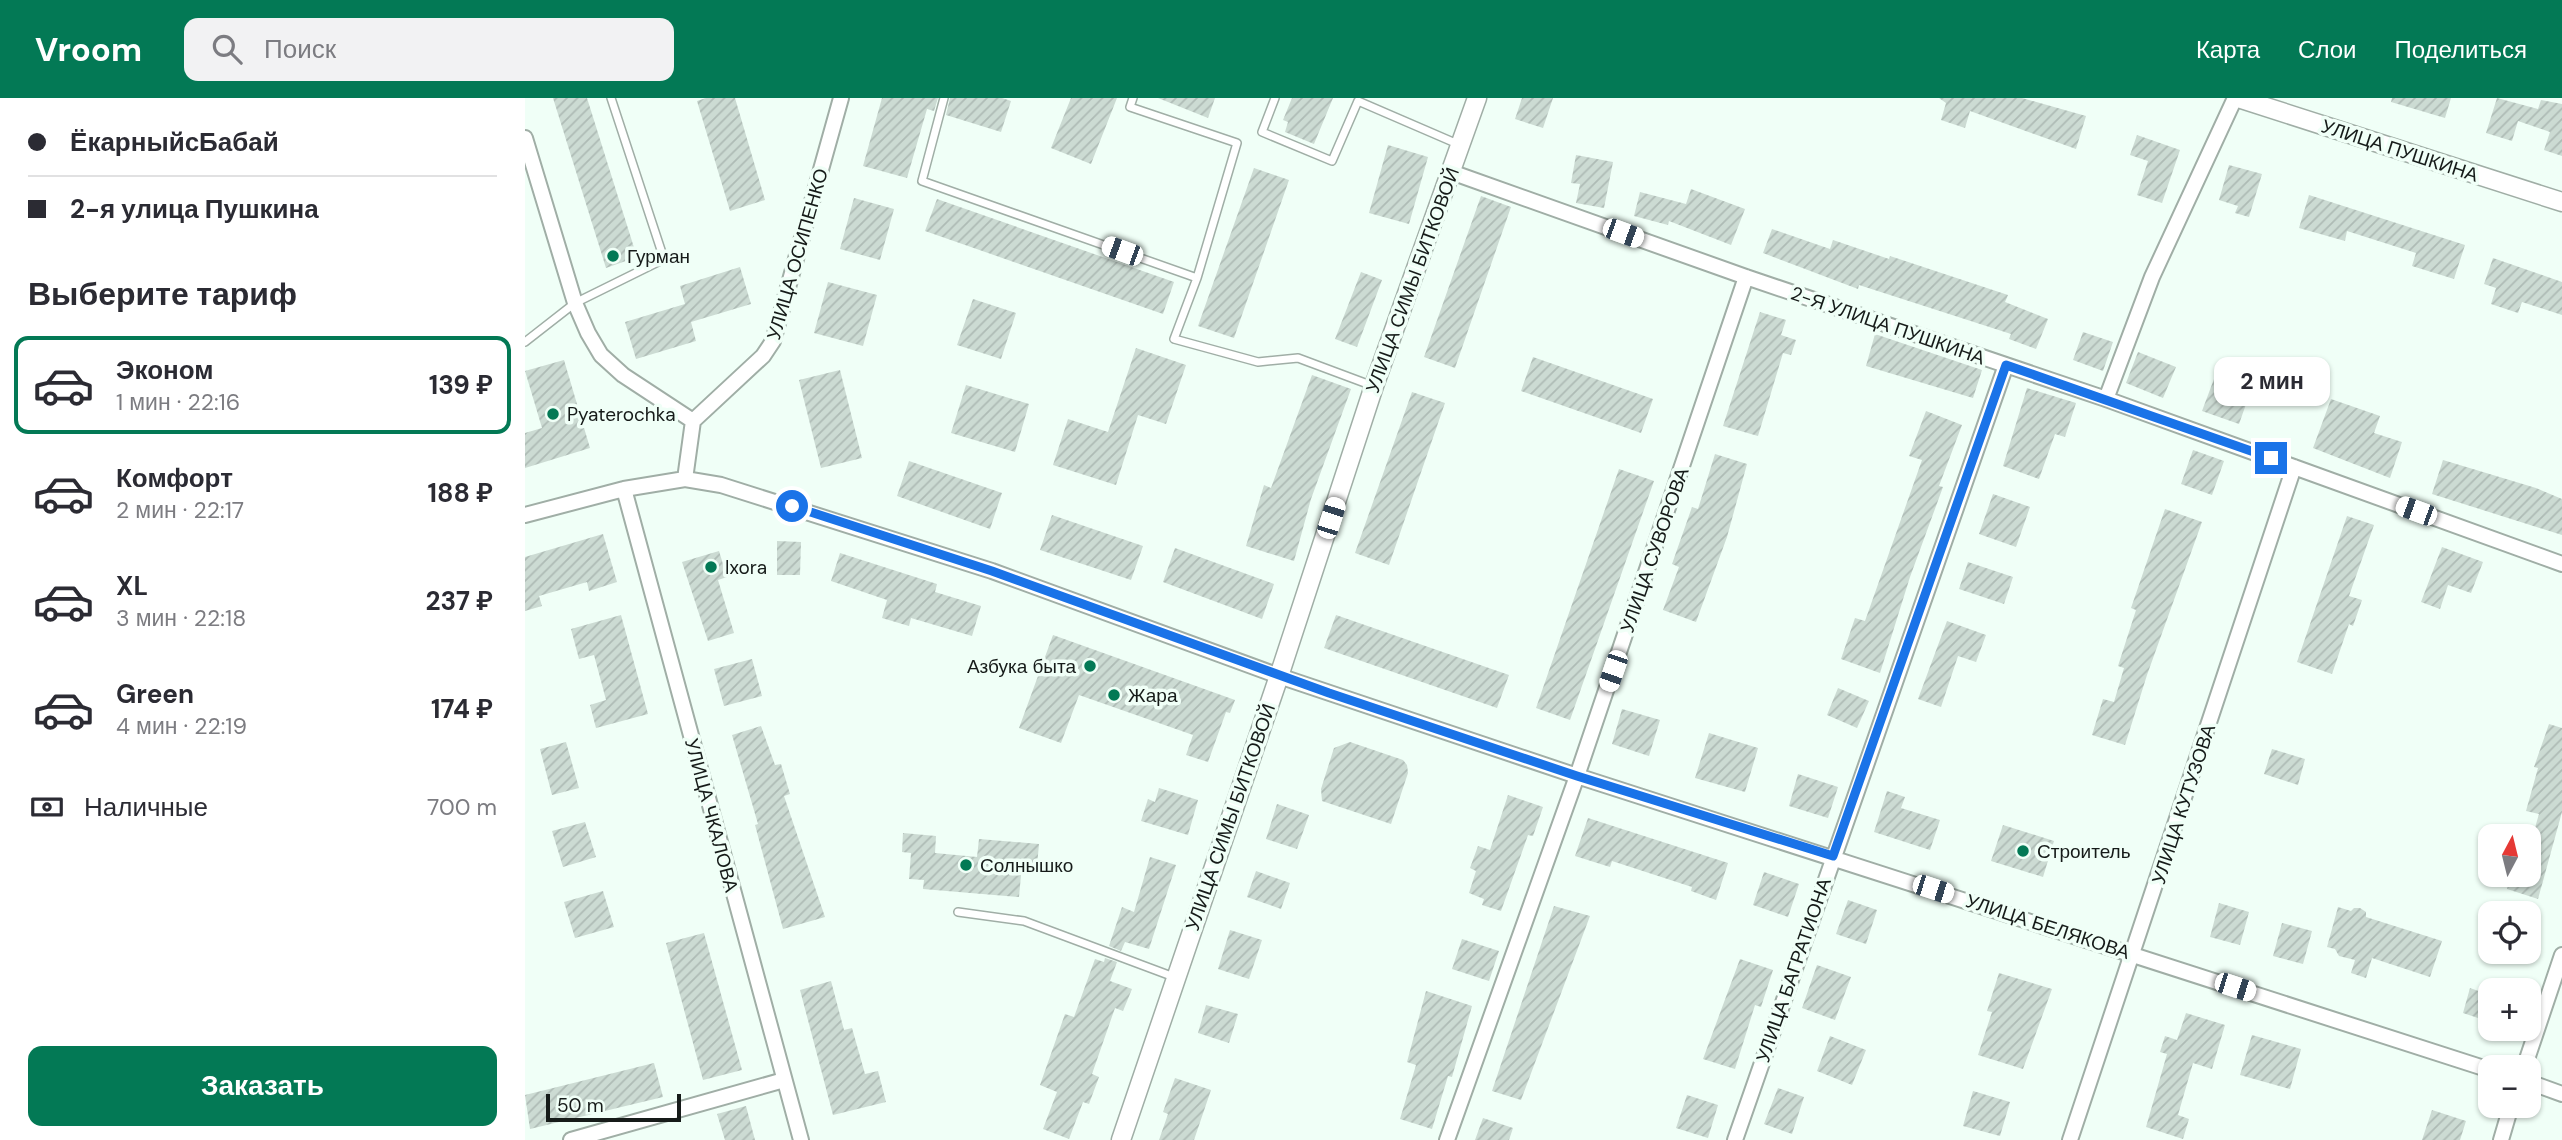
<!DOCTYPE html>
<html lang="ru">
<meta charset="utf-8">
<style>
body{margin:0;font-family:"DM Sans",sans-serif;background:#f2f2f3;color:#2b2b33;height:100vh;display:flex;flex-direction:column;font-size:26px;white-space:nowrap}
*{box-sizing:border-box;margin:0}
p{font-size:23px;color:#7c7c81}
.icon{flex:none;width:38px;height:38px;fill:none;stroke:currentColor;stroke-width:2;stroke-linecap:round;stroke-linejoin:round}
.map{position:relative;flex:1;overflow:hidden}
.drawer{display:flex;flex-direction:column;background:#fff;width:525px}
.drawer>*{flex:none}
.hud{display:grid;align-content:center;height:154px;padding:0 28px;background:#fff}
.needle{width:46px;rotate:7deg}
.controls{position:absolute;left:1953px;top:726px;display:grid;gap:14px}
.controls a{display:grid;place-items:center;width:63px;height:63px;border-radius:14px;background:#fff;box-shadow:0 2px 5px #0004;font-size:35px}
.scale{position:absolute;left:21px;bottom:18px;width:135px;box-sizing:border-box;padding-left:7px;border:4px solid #161b19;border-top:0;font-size:19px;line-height:24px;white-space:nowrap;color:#161b19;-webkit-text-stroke:5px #f0fff7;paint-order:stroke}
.end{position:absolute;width:32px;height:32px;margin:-16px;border:9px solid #1a73e8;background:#fff;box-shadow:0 0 0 4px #fff}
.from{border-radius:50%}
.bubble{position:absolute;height:49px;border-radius:14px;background:#fff;box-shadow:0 2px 5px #0004;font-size:23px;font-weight:700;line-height:49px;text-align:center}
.car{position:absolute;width:21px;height:42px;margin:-21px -10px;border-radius:9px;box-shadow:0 0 5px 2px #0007;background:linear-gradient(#fff 24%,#345 0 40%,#fff 0 76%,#345 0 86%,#fff 0)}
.hud b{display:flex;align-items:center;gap:24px;height:66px;font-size:26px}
.hud b+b{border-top:2px solid #e1e1e2}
.hud i{width:18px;height:18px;background:#2b2b33}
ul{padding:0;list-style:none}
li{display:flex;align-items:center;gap:21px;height:98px;margin:0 14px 10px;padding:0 14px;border:4px solid transparent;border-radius:14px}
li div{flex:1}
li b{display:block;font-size:26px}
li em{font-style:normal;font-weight:700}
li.current{border-color:#037955}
li>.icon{width:63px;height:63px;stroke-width:1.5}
h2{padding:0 28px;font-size:32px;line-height:84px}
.pay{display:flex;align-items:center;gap:18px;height:77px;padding:0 28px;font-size:26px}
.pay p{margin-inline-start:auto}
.action{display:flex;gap:14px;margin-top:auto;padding:14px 28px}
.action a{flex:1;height:80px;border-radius:14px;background:#037955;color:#fff;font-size:28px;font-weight:700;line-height:80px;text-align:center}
header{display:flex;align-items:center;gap:42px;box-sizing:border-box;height:98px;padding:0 35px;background:#037955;color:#fff}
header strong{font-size:33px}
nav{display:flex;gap:38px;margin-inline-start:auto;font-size:24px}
.search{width:490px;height:63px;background:#f2f2f3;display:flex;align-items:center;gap:18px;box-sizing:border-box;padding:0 24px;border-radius:14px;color:#7c7c81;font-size:26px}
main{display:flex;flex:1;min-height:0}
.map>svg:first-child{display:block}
.building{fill:url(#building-hatch)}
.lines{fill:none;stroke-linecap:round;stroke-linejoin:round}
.service-casing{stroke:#a0aea6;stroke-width:10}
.minor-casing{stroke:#a0aea6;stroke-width:18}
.tertiary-casing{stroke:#a0aea6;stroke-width:21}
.service{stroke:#fff;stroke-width:7}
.minor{stroke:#fff;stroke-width:14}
.tertiary{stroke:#fff;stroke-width:18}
.route{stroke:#1a73e8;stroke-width:9}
.poi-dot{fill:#037955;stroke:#f0fff7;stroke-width:2.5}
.labels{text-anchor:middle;stroke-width:7;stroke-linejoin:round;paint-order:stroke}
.street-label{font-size:19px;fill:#161b19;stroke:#f0fff7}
.poi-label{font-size:19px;fill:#161b19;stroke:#f0fff7;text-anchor:start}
</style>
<header>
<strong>Vroom</strong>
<div class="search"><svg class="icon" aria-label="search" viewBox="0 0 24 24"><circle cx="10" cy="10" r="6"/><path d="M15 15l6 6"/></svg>Поиск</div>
<nav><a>Карта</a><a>Слои</a><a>Поделиться</a></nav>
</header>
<main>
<section class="drawer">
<div class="hud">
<b><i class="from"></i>ЁкарныйсБабай</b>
<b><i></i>2-я улица Пушкина</b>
</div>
<h2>Выберите тариф</h2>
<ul>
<li class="current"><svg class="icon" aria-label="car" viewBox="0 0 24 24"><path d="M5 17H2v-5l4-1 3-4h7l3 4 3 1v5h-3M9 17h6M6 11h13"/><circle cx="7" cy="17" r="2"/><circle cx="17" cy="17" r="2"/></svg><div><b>Эконом</b><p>1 мин · 22:16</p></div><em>139 ₽</em></li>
<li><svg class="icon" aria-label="car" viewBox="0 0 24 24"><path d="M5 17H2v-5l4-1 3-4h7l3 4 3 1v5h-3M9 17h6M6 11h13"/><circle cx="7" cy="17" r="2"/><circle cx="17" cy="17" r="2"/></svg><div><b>Комфорт</b><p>2 мин · 22:17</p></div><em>188 ₽</em></li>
<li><svg class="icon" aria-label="car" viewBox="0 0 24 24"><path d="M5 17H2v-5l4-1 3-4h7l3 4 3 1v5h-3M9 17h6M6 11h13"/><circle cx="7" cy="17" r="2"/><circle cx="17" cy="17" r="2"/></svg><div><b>XL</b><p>3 мин · 22:18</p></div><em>237 ₽</em></li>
<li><svg class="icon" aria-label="car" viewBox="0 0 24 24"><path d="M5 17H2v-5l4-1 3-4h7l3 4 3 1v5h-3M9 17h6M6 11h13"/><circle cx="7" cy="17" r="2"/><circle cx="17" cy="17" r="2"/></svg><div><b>Green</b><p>4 мин · 22:19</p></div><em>174 ₽</em></li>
</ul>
<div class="pay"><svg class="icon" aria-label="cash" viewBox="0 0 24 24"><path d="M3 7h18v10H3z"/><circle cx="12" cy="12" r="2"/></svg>Наличные<p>700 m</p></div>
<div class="action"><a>Заказать</a></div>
</section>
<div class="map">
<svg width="2037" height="1042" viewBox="0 0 2037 1042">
<defs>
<pattern id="building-hatch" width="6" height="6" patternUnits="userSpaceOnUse" patternTransform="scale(1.75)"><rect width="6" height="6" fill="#ccdbd3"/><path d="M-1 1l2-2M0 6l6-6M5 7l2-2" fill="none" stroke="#aebbb5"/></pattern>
</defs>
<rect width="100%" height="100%" fill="#f0fff7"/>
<!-- building -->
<path class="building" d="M28 0H62L112 159 81 170Z
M181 0H210L240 102 205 113 172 3Z
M357 0H413L409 13 402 11 382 80 338 68Z
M425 0H477L486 3 476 34 421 17Z
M546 0H592L566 66 526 50Z
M633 0H690L683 20Z
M767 0H808L789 46 760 34 763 24 758 22Z
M997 0H1028L1018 30 990 21Z
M1414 0H1497L1561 18 1551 51 1445 13 1440 30 1416 22 1421 5Z
M1867 0H1926L1920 20 1866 4Z
M1972 0 2013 11 2016 2 2037 6V58L2019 52 2025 34 1993 23 1987 43 1961 35Z
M1612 37 1655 52 1637 105 1612 97 1623 63 1605 57Z
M863 47 903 59 884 126 844 115Z
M1051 57 1088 64 1079 110 1051 105 1055 86 1046 85Z
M1704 67 1737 76 1724 119 1710 115 1713 108 1694 102Z
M729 70 764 82 709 240 673 228Z
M1166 91 1220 111 1206 147 1144 123 1143 127 1109 118 1115 94 1161 106Z
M1784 97 1940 147 1929 181 1887 168 1891 155 1822 133 1820 143 1774 130Z
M956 98 986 109 930 270 899 259Z
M329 100 369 111 355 162 315 151Z
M412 101 649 184 638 216 400 133Z
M1247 131 1305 151 1308 142 1364 161 1365 158 1483 197 1480 204 1523 221 1511 251 1484 241 1486 236 1334 187 1333 191 1238 155Z
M1968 160 2037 184V217L1997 204 1993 215 1966 206 1971 190 1959 186Z
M215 169 226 206 166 224 171 243 111 261 100 224 160 206 155 188Z
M836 174 857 182 832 249 810 241Z
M303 184 352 197 338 248 289 235Z
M448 201 491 215 476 261 432 247Z
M1235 214 1261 222 1256 237 1271 242 1266 257 1258 255 1233 338 1198 328Z
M1558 234 1588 244 1578 273 1548 262Z
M1350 236 1457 272 1448 300 1341 268Z
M611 250 661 267 641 326 613 317 591 387 528 367 543 321 583 334Z
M1613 254 1651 269 1638 300 1601 285Z
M1008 259 1128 301 1116 335 996 293Z
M39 262 65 350 0 370V335L17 330 0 273Z
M315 272 337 360 296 370 274 282Z
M1713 272 1731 278 1714 326 1677 313 1689 281 1707 287Z
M787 277 826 291 786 401 769 463 721 448 739 387 746 390Z
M441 287 504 306 490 354 426 335Z
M1502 290 1551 305 1540 339 1530 336 1514 381 1478 368Z
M887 294 920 305 864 467 830 455Z
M1806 301 1855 318 1849 335 1877 344 1865 380 1788 350Z
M1401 313 1437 327 1414 388 1418 389 1385 479 1355 575 1316 561 1330 520 1340 523 1397 362 1384 358Z
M1668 352 1699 363 1687 397 1656 386Z
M1190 356 1222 366 1202 439 1171 524 1138 512 1154 469 1147 466 1167 409 1173 411Z
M1918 362 2011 390 2037 401V437L1907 396Z
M384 363 477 395 465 431 372 398Z
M1094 371 1129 383 1045 622 1011 610Z
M1468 396 1505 409 1491 449 1454 436Z
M1640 411 1677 424 1622 577 1600 647 1567 637 1578 601 1589 604 1599 570 1593 568 1611 512 1606 510Z
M527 417 618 448 606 482 515 452Z
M1822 418 1849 427 1824 498 1837 502 1828 528 1824 526 1807 576 1772 564Z
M78 436 92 484 64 493 62 484 14 498 17 508 0 513V459Z
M252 443 276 444 275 477H252Z
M1917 449 1958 464 1946 495 1923 487 1915 511 1896 504Z
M650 450 749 486 737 521 638 484Z
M194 453 202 479 193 482 209 535 183 543 157 464Z
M315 455 412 486 410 494 456 508 447 538 386 520 384 528 357 520 362 502 306 483Z
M1443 464 1488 479 1479 506 1434 491Z
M96 517 123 616 71 630 65 607 81 602 69 557 54 561 46 531Z
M811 517 984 577 972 610 799 550Z
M1422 523 1461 537 1451 564 1433 558 1416 609 1393 601Z
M528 537 710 602 705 615 701 614 683 664 661 657 668 637 554 597 536 645 494 630Z
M227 561 237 598 199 608 189 571Z
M1313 590 1344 603 1332 630 1302 617Z
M1097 611 1135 622 1124 658 1087 646Z
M2024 626 2037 630V714L2013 801 1982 791 1986 777H2004V750L2014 716 2001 713 2013 670 2009 669Z
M236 628 250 667 256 666 265 696 259 698 300 819 258 831 230 727 233 726 207 637Z
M1184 635 1233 650 1220 694 1170 680Z
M41 644 54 690 27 697 15 651Z
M825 644 878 662 882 667 883 675 866 726 797 703 796 691 809 650Z
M1747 651 1780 661 1773 687 1739 676Z
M1273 676 1313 689 1303 720 1264 708Z
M634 690 673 702 663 737 616 723 623 701 630 704Z
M1362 693 1380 699 1376 710 1415 722 1405 752 1349 734Z
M983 697 1018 709 1008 738 1003 737 976 813 957 807 959 801 944 795 951 773 945 770 953 748 965 752Z
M752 706 784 717 772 751 741 741Z
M1063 720 1203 765 1191 802 1166 793 1167 789 1087 763 1085 769 1050 758Z
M60 724 71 759 38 769 27 733Z
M1478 727 1529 743 1518 779 1466 763Z
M378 735 411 738 410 755 452 759 454 741 514 746 512 768 497 766 494 799 398 791 399 782 384 781 386 755 377 754Z
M625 759 651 767 624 851 600 844 596 853 584 848 597 809 609 814Z
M731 773 765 785 756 811 722 799Z
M1239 774 1274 786 1263 819 1228 807Z
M78 793 89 829 50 840 39 804Z
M1323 802 1352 812 1341 846 1311 836Z
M1694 805 1724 814 1715 847 1685 839Z
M1029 808 1065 818 996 1002 967 993Z
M1813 809 1826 813 1829 810H1835L1841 814V819L1917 843 1905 879 1847 860 1841 880 1826 875 1830 862 1814 858 1810 851 1802 849Z
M1757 825 1787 833 1778 866 1748 858Z
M705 832 737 842 724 881 693 871Z
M179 835 217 972 178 982 141 845Z
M937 841 974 853 964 883 927 871Z
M580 860 592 864 585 883 607 891 598 913 590 910 567 976 574 979 564 1006 558 1004 544 1041 518 1031 532 994 515 987 540 916 549 919 570 861 579 864Z
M1215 861 1248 872 1236 909 1230 907 1210 971 1178 961Z
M1292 867 1326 879 1310 922 1277 910Z
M1474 875 1527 891 1498 971 1453 957 1467 914 1462 913Z
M306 883 319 932 327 930 340 976 353 973 361 1004 308 1017 275 892Z
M1945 890 1965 897V924L1938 915Z
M901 893 947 908 927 979 923 978 907 1031 875 1021 891 967 882 964Z
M681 907 713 916 704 945 673 935Z
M1661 915 1700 927 1687 971 1668 965 1653 1017 1664 1021 1658 1041 1621 1029 1642 956 1635 954 1640 938 1652 942Z
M1727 937 1776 951 1765 991 1715 977Z
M1305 938 1341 952 1327 987 1292 973Z
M129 965 138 999 5 1031 0 997Z
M650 980 686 992 669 1042H634L643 1016 638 1014Z
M1253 990 1279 999 1267 1036 1239 1026Z
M1448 993 1485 1004 1475 1038 1438 1028Z
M1162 997 1193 1007 1183 1040 1151 1030Z
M221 1008 230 1042H200L192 1016Z
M1907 1012 1941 1023 1935 1042H1897Z
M958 1020 988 1030 984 1042H950Z"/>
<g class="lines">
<defs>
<path id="service" d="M419 0 397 83 672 180 649 241 733 264 773 260 848 288
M608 0 605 9 712 45 672 180
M750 0 737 34 807 63 833 3 935 47
M0 244 50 205 139 161 86 0
M433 814 499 823 649 879"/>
<path id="minor" d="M0 40 50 205 63 235 76 257 98 277 168 323 160 381
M926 74 1221 179 1581 301 2037 466
M1581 301 1627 179 1710 0
M168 323 238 258 248 243 316 0
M99 391 276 1042
M0 417 99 391 160 381 196 387 467 473 754 578 1052 678 1965 972
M1999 970 2037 857
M2004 984 2037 996
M46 1042 259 982
M922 1042 1052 678 1221 179
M1210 1042 1481 267
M1545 1042 1769 369
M1976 1042 1986 1008"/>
<path id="tertiary" d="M1713 0 2037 104
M596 1042 754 578 849 288 952 0"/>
</defs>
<!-- service casing -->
<use href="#service" class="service-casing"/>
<!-- minor casing -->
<use href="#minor" class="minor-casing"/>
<!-- tertiary casing -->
<use href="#tertiary" class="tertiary-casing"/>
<!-- service -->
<use href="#service" class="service"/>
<!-- minor -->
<use href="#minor" class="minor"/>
<!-- tertiary -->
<use href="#tertiary" class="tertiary"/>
</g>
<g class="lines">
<!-- route -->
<path class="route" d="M267 408 467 473 804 595 1052 678 1308 758 1481 267 1746 360"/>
</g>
<!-- markers -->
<g class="poi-dot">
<circle cx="88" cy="158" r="7"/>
<circle cx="28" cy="316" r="7"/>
<circle cx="186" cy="469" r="7"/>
<circle cx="565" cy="568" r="7"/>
<circle cx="589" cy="597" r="7"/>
<circle cx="1498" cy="753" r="7"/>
<circle cx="441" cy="767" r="7"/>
</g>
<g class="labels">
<!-- street labels -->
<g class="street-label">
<text transform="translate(1875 52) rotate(18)" y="7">УЛИЦА ПУШКИНА</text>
<text transform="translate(272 156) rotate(-74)" y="7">УЛИЦА ОСИПЕНКО</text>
<text transform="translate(887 182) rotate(-70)" y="7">УЛИЦА СИМЫ БИТКОВОЙ</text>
<text transform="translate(1363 227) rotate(19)" y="7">2-Я УЛИЦА ПУШКИНА</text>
<text transform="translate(1129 452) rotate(-71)" y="7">УЛИЦА СУВОРОВА</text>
<text transform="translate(1658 706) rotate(-72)" y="7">УЛИЦА КУТУЗОВА</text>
<text transform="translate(187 717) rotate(75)" y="7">УЛИЦА ЧКАЛОВА</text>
<text transform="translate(705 719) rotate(-71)" y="7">УЛИЦА СИМЫ БИТКОВОЙ</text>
<text transform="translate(1523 828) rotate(18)" y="7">УЛИЦА БЕЛЯКОВА</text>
<text transform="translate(1268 872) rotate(-71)" y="7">УЛИЦА БАГРАТИОНА</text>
</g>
<!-- poi labels -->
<g class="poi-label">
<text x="102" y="165">Гурман</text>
<text x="42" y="323">Pyaterochka</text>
<text x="200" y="476">Ixora</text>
<text x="551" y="575" text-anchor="end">Азбука быта</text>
<text x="603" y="604">Жара</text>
<text x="1512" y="760">Строитель</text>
<text x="455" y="774">Солнышко</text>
</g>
</g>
</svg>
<div class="controls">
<a><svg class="needle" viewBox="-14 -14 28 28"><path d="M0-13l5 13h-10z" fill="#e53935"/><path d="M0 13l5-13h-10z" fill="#7c7c81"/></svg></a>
<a><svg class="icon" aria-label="locate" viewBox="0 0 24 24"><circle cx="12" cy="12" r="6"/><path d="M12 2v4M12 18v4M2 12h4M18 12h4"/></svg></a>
<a>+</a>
<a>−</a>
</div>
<div class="scale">50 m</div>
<i class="end from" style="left:267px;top:408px"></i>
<i class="end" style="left:1746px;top:360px"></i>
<div class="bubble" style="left:1689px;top:259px;width:116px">2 мин</div>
<i class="car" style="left:1098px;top:135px;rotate:110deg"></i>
<i class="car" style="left:597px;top:153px;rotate:290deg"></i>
<i class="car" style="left:1891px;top:413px;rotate:290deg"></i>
<i class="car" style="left:806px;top:420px;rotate:18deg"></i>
<i class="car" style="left:1088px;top:573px;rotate:199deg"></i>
<i class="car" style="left:1408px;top:791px;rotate:108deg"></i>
<i class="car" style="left:1710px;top:889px;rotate:108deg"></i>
</div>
</main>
